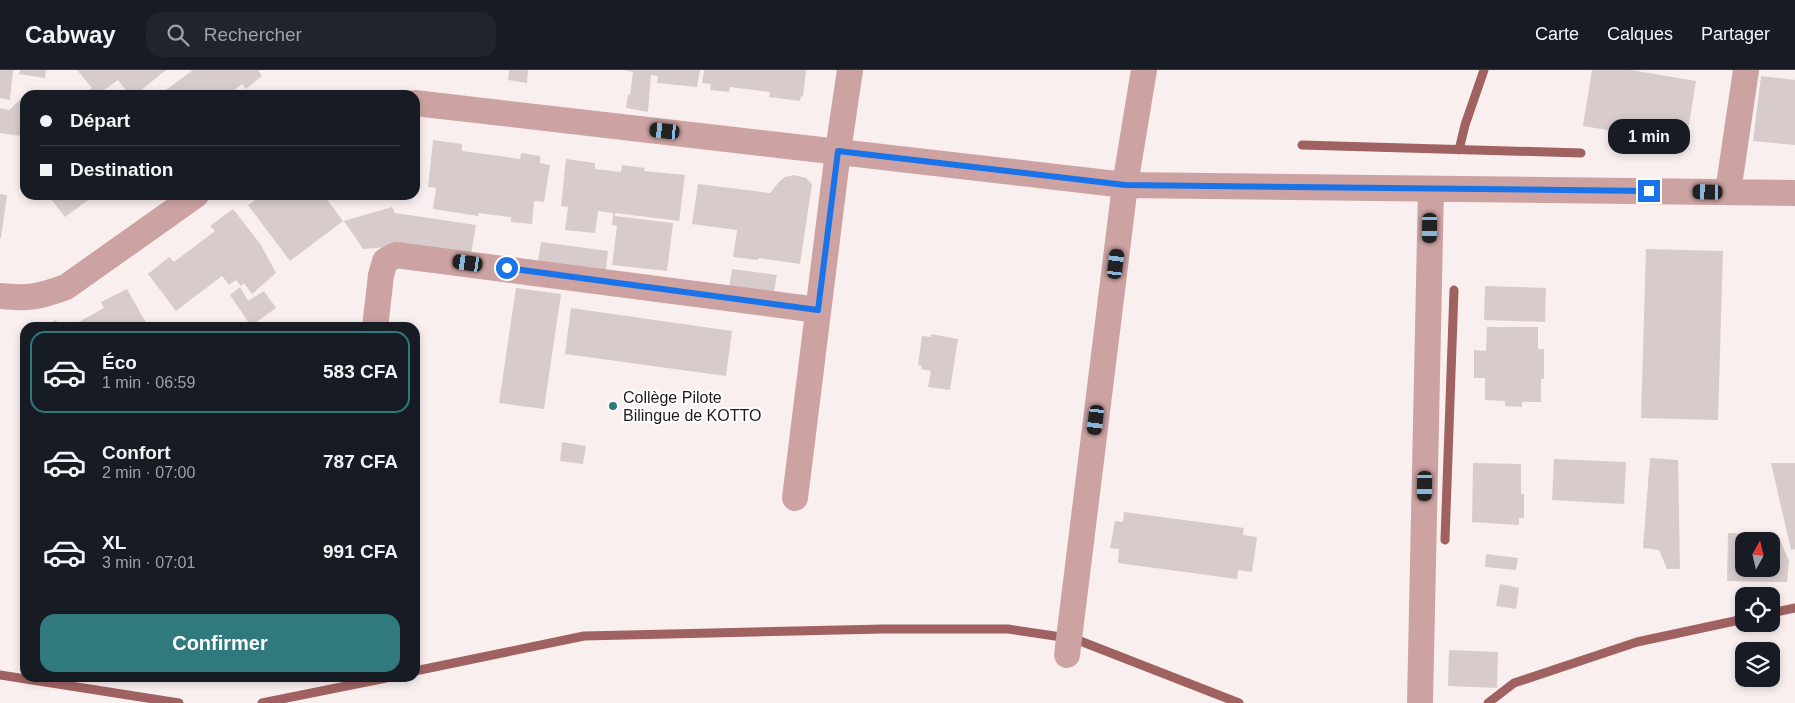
<!DOCTYPE html>
<html lang="fr">
<meta charset="utf-8">
<style>
body{margin:0;font-family:Arial,sans-serif;background:#20242c;color:#f1f3f6;height:100vh;display:flex;flex-direction:column;font-size:19px;white-space:nowrap}
*{box-sizing:border-box;margin:0}
p{font-size:16px;color:#9ea1a6}
.icon{flex:none;width:28px;height:28px;fill:none;stroke:currentColor;stroke-width:2;stroke-linecap:round;stroke-linejoin:round}
.map{position:relative;flex:1;overflow:hidden}
.panel{position:absolute;left:20px;top:252px;width:400px;height:360px;display:flex;flex-direction:column;background:#171b24;border-radius:15px;box-shadow:0 2px 8px #0003}
.panel>*{flex:none}
.hud{position:absolute;left:20px;top:20px;width:400px;height:110px;border-radius:15px;box-shadow:0 2px 8px #0003;display:grid;align-content:center;height:110px;padding:0 20px;background:#171b24}
.needle{width:32px;rotate:8deg}
.buttons{position:absolute;left:1735px;top:462px;display:grid;gap:10px}
.buttons a{display:grid;place-items:center;width:45px;height:45px;border-radius:10px;background:#171b24;box-shadow:0 2px 8px #0003;font-size:25px}
.end{position:absolute;width:22px;height:22px;margin:-11px;border:6px solid #1a73e8;background:#fff;box-shadow:0 0 0 2px #fff}
.from{border-radius:50%}
.bubble{position:absolute;height:35px;border-radius:15px;background:#171b24;box-shadow:0 2px 8px #0003;font-size:16px;font-weight:700;line-height:35px;text-align:center}
.car{position:absolute;width:15px;height:30px;margin:-15px -8px;border-radius:6px;box-shadow:0 0 4px 1px #0007;background:linear-gradient(#222 24%,#8ab4d8 0 40%,#222 0 76%,#8ab4d8 0 86%,#222 0)}
.hud b{display:flex;align-items:center;gap:18px;height:48px;font-size:19px}
.hud b+b{border-top:1px solid #363941}
.hud i{width:12px;height:12px;background:#f1f3f6}
ul{padding:9px 0 0;list-style:none}
li{display:flex;align-items:center;gap:15px;height:82px;margin:0 10px 8px;padding:0 10px;border:2px solid transparent;border-radius:15px}
li div{flex:1}
li b{display:block;font-size:19px}
li em{font-style:normal;font-weight:700}
li.selected{border-color:#307a7d}
li>.icon{width:45px;height:45px;stroke-width:1.5}
.cta{display:flex;gap:10px;margin-top:auto;padding:10px 20px}
.cta a{flex:1;height:58px;border-radius:15px;background:#307a7d;color:#fff;font-size:20px;font-weight:700;line-height:58px;text-align:center}
header{display:flex;align-items:center;gap:30px;box-sizing:border-box;height:70px;padding:0 25px;background:#171b24;border-bottom:1px solid #363941}
header strong{font-size:24px}
nav{display:flex;gap:28px;margin-inline-start:auto;font-size:18px}
.search{width:350px;height:45px;background:#20242c;display:flex;align-items:center;gap:12px;box-sizing:border-box;padding:0 18px;border-radius:15px;color:#9ea1a6;font-size:19px}
.map>svg:first-child{display:block}
.lines{fill:none;stroke-linecap:round;stroke-linejoin:round}
.stream{stroke:#a06261;stroke-width:9}
.building{fill:#d7cccb;fill-rule:evenodd}
.minor{stroke:#cca3a2;stroke-width:26}
.route{stroke:#1a73e8;stroke-width:6}
.poi-dot{fill:#307a7d;stroke:#fff;stroke-width:2}
.labels{text-anchor:middle;stroke-width:4;stroke-linejoin:round;paint-order:stroke}
.poi-label{font-size:16px;fill:#1e1b1a;stroke:#fff;text-anchor:start}
</style>
<header>
<strong>Cabway</strong>
<div class="search"><svg class="icon" aria-label="search" viewBox="0 0 24 24"><circle cx="10" cy="10" r="6"/><path d="M15 15l6 6"/></svg>Rechercher</div>
<nav><a>Carte</a><a>Calques</a><a>Partager</a></nav>
</header>
<div class="map">
<svg width="1795" height="633" viewBox="0 0 1795 633">
<rect width="100%" height="100%" fill="#faefef"/>
<g class="lines">
<!-- stream -->
<path class="stream" d="M1302 75 1581 83
M1459 80 1465 55 1484 0
M1445 470 1454 220
M1771 543 1795 538
M415 601 584 566 883 559H1008L1075 569 1239 633
M0 605 179 633
M262 633 386 608
M1488 633 1514 613 1637 572 1744 549"/>
</g>
<!-- building -->
<path class="building" d="M0 0H13L10 30 0 28Z
M20 0H46L45 8 19 4Z
M77 0H166L135 25H129L118 10 97 25H93L89 20 92 18Z
M193 0H258L262 6 246 19 242 14 228 25H159Z
M509 0H528L527 13 508 10Z
M624 0H700L697 17 657 13 658 6 651 5 648 42 626 38 628 25H630L633 2Z
M704 0H806L803 27 801 26 800 31 769 27 770 22 730 17 729 22 710 20 711 14 702 13Z
M1592 0H1631L1696 11 1686 73 1583 56Z
M1761 6 1795 10V75L1753 71Z
M22 28 25 29V55L22 58 21 66 0 63V38L9 40Z
M433 70 462 74V81L520 89 521 83 540 86V93L550 95 544 132 535 131 534 132 532 154 511 152V147L478 143 479 146 433 139 436 118 428 117Z
M566 89 595 93V99L621 102 622 95 645 98 644 101 685 105 679 151 615 143V146L673 153 667 201 612 195 617 156 612 155 613 143 598 141 595 163 565 160 568 137 561 136Z
M794 105 806 108 812 114 800 194 759 188 758 190 733 187 737 160 692 154 698 114 770 123 779 112 785 107Z
M0 124 7 125 1 168H0Z
M48 125H95L65 147Z
M254 125H330L326 128 343 151 290 191 248 135 257 129Z
M392 137 395 143 476 155 471 184 400 176 363 179 344 151Z
M233 139 261 175 276 203 252 224 244 213 241 216 236 210 229 215 222 206 176 241 148 204 169 187 174 192 215 161 210 156Z
M541 172 608 181 606 200 538 191Z
M1646 179 1723 181 1718 350 1641 348Z
M732 199 777 205 773 226 728 225Z
M1485 216 1546 218 1545 252 1484 250Z
M240 217 248 231 264 221 276 238 251 256 230 225Z
M516 218 561 224 544 339 499 333Z
M127 219 149 258H68L104 238 101 232Z
M571 238 732 261 726 306 565 284Z
M56 250 60 258H40Z
M1487 257H1538V279H1544V309H1541V332H1522V337L1505 336V331L1485 330V308H1474V280L1486 281Z
M931 264 958 269 950 320 928 317 931 301 921 299 922 296 918 295 922 266 931 267Z
M562 372 586 376 583 394 560 391Z
M1650 388 1678 390 1680 499H1667L1659 480 1643 478Z
M1554 389 1626 392 1624 434 1552 430Z
M1473 393 1521 394V424H1524V448H1519V455L1472 452Z
M1771 393H1795V479L1791 480Z
M1124 442 1244 458 1243 465 1257 467 1252 502 1238 500 1237 509 1118 493 1119 479 1110 478 1115 451 1123 452Z
M1728 463 1778 465 1789 491 1787 512 1727 511ZM1744 471H1771V499H1744Z
M1486 484 1518 488 1516 500 1485 497Z
M1500 514 1519 518 1516 539 1496 536Z
M1449 580 1498 582 1497 618 1448 616Z"/>
<g class="lines">
<!-- minor -->
<path class="minor" d="M415 33 1125 115 1795 123
M1728 122 1746 0
M0 226C28 229 39 227 66 217L196 125
M375 258 381 205 385 191 396 185 818 240
M795 428 838 81 850 0
M1067 585 1125 115 1144 0
M1420 633 1431 119"/>
</g>
<g class="lines">
<!-- route -->
<path class="route" d="M507 198 818 240 838 81 1125 115 1649 121"/>
</g>
<!-- markers -->
<circle class="poi-dot" cx="613" cy="336" r="5"/>
<g class="labels">
<!-- poi labels -->
<g class="poi-label">
<text x="623" y="333">Collège Pilote<tspan x="623" dy="18">Bilingue de KOTTO</tspan></text>
</g>
</g>
</svg>
<div class="buttons">
<a><svg class="needle" viewBox="-14 -14 28 28"><path d="M0-13l5 13h-10z" fill="#e53935"/><path d="M0 13l5-13h-10z" fill="#9ea1a6"/></svg></a>
<a><svg class="icon" aria-label="locate" viewBox="0 0 24 24"><circle cx="12" cy="12" r="6"/><path d="M12 2v4M12 18v4M2 12h4M18 12h4"/></svg></a>
<a><svg class="icon" aria-label="layers" viewBox="0 0 24 24"><path d="M12 4l9 5-9 5-9-5zM3 14l9 5 9-5"/></svg></a>
</div>
<i class="end from" style="left:507px;top:198px"></i>
<i class="end" style="left:1649px;top:121px"></i>
<div class="bubble" style="left:1608px;top:49px;width:82px">1 min</div>
<i class="car" style="left:665px;top:61px;rotate:276deg"></i>
<i class="car" style="left:1708px;top:122px;rotate:271deg"></i>
<i class="car" style="left:1430px;top:158px;rotate:181deg"></i>
<i class="car" style="left:468px;top:193px;rotate:278deg"></i>
<i class="car" style="left:1116px;top:194px;rotate:7deg"></i>
<i class="car" style="left:1096px;top:350px;rotate:187deg"></i>
<i class="car" style="left:1425px;top:416px;rotate:181deg"></i>
<div class="hud">
<b><i class="from"></i>Départ</b>
<b><i></i>Destination</b>
</div>
<section class="panel">
<ul>
<li class="selected"><svg class="icon" aria-label="car" viewBox="0 0 24 24"><path d="M5 17H2v-5l4-1 3-4h7l3 4 3 1v5h-3M9 17h6M6 11h13"/><circle cx="7" cy="17" r="2"/><circle cx="17" cy="17" r="2"/></svg><div><b>Éco</b><p>1 min · 06:59</p></div><em>583 CFA</em></li>
<li><svg class="icon" aria-label="car" viewBox="0 0 24 24"><path d="M5 17H2v-5l4-1 3-4h7l3 4 3 1v5h-3M9 17h6M6 11h13"/><circle cx="7" cy="17" r="2"/><circle cx="17" cy="17" r="2"/></svg><div><b>Confort</b><p>2 min · 07:00</p></div><em>787 CFA</em></li>
<li><svg class="icon" aria-label="car" viewBox="0 0 24 24"><path d="M5 17H2v-5l4-1 3-4h7l3 4 3 1v5h-3M9 17h6M6 11h13"/><circle cx="7" cy="17" r="2"/><circle cx="17" cy="17" r="2"/></svg><div><b>XL</b><p>3 min · 07:01</p></div><em>991 CFA</em></li>
</ul>
<div class="cta"><a>Confirmer</a></div>
</section>
</div>
